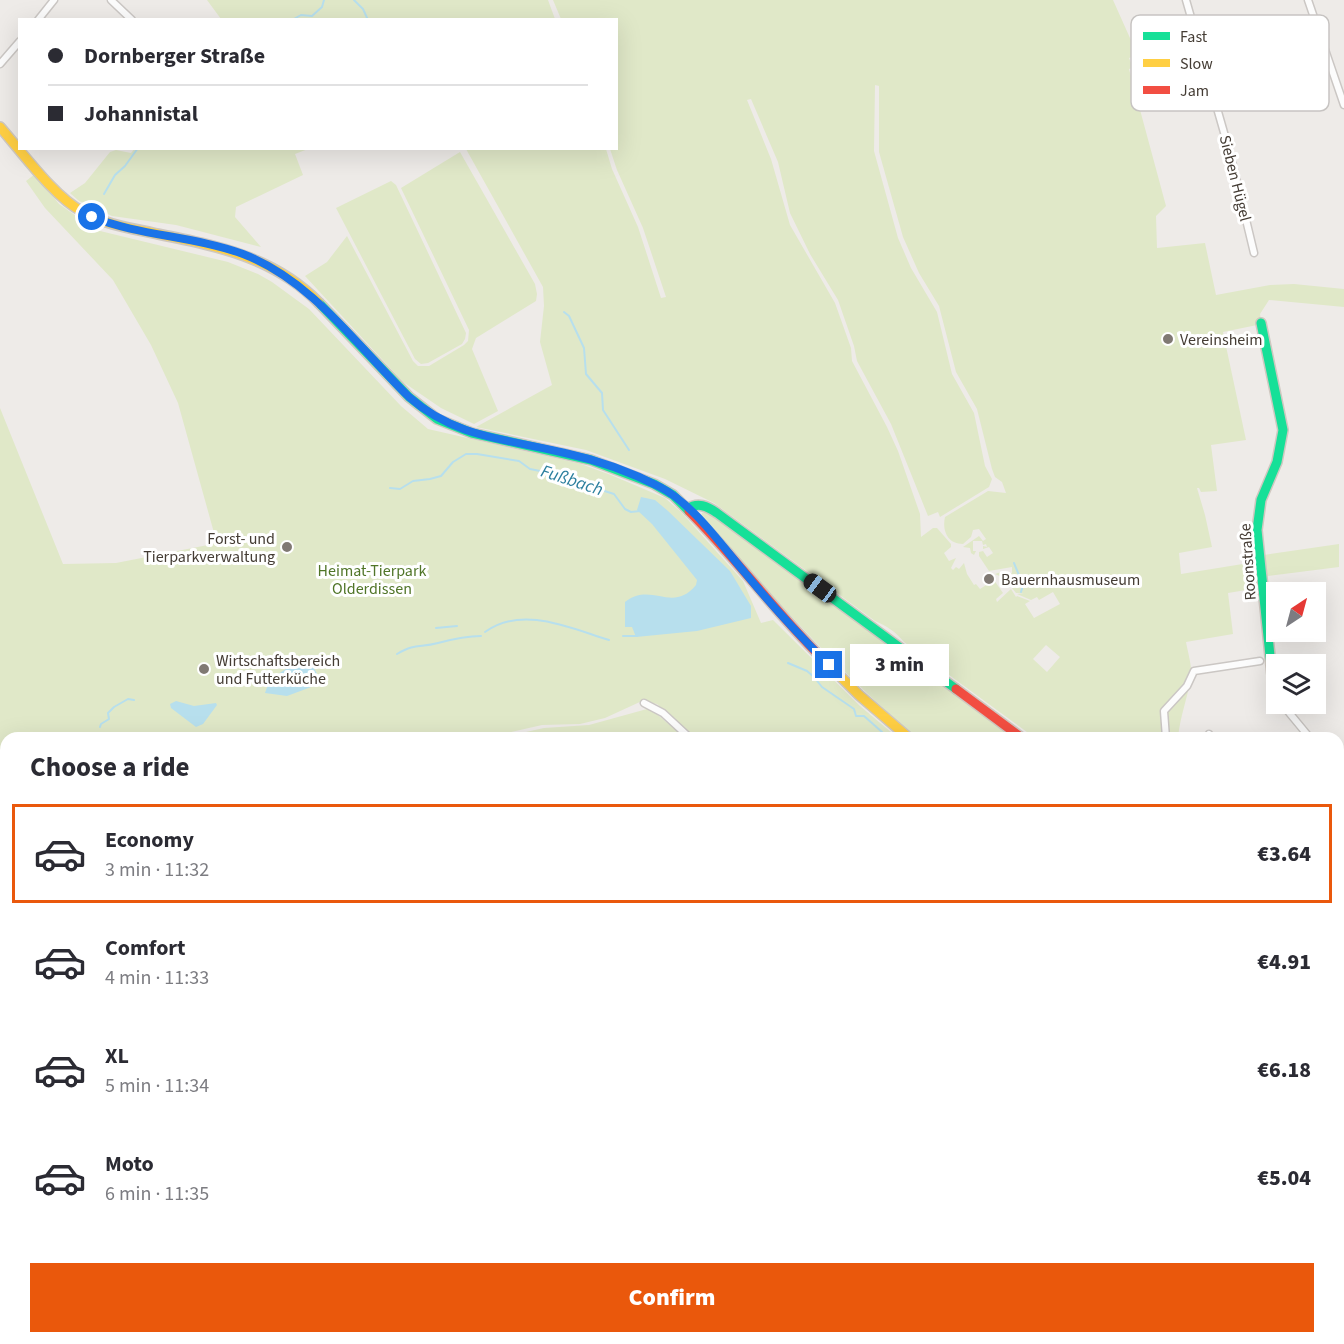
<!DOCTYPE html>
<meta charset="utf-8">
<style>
body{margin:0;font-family:"Source Sans 3",sans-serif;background:#f2f2f3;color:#2b2b33;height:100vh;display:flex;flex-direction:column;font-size:22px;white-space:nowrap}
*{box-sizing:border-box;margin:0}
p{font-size:20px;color:#7c7c81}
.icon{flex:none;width:33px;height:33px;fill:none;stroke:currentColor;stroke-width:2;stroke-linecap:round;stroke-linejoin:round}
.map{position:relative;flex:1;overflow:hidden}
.details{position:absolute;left:0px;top:732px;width:1344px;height:612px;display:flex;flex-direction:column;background:#fff;border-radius:18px 18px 0 0;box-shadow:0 6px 24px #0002}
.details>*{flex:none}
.guide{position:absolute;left:18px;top:18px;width:600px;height:132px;border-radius:0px;box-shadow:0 6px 24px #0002;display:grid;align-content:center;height:132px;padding:0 30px;background:#fff}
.needle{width:39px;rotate:36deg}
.controls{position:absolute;left:1266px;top:582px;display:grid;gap:12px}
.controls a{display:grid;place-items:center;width:60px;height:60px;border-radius:0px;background:#fff;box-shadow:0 6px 24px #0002;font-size:30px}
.end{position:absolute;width:27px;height:27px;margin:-14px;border:8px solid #1a73e8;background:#fff;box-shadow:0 0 0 3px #fff}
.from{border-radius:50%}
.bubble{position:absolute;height:42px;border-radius:0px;background:#fff;box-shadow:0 6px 24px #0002;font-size:20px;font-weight:800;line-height:42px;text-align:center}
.car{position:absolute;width:18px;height:36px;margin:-18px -9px;border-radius:8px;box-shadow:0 0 4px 2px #0007;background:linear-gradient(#222 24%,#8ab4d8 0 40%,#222 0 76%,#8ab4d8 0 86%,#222 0)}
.guide b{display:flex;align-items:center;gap:21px;height:57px;font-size:22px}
.guide b+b{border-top:2px solid #e1e1e2}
.guide i{width:15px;height:15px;background:#2b2b33}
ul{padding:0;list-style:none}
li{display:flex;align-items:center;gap:18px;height:99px;margin:0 12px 9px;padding:0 18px;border:3px solid transparent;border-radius:0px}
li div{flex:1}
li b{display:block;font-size:22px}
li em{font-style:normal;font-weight:800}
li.selected{border-color:#ea580c}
li>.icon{width:54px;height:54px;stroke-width:1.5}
h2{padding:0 30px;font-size:27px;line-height:72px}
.button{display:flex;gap:12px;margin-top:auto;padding:12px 30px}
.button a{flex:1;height:69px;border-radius:0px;background:#ea580c;color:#fff;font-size:24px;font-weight:800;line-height:69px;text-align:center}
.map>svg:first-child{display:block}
.green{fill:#e0e8c8;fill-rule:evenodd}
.water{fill:#b7dfed}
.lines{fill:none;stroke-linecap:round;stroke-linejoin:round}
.stream{stroke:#b7dfed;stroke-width:2}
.street-casing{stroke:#cbc7c4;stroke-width:9}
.fast-casing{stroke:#cfc8c0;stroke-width:12}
.slow-casing{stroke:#cfc8c0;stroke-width:12}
.jam-casing{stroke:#cfc8c0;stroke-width:12}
.street{stroke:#fcfcfc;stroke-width:6}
.fast{stroke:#16e098;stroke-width:9}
.slow{stroke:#ffcf43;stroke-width:9}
.jam{stroke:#f24e42;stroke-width:9}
.route{stroke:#1a73e8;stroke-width:8}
.poi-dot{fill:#807973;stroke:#fff;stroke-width:2}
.labels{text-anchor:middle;stroke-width:6;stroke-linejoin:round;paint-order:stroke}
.street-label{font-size:16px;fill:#443c34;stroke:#fff}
.poi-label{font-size:16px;fill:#443c34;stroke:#fff;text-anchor:start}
.park-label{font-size:16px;fill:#507528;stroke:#fff}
.water-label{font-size:18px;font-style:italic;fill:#2c7f9e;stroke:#fff}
.key{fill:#fff;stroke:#c7c4c2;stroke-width:1.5}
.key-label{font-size:16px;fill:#443c34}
</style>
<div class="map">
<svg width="1344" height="1344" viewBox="0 0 1344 1344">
<rect width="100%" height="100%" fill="#eeebe8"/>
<!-- green -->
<path class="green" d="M207 0H548L555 19H221Z
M553 0H1113L1134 47 1141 54 1129 58 1133 68 1129 69 1166 206 1156 216 1157 248 1205 243 1216 295 1270 285 1294 284 1344 289V307L1269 300 1260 314 1262 324 1223 332 1246 440 1211 445 1217 491 1201 492 1199 488H1197L1205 515 1212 547 1179 553 1181 574 1255 562 1258 588 1228 593 1233 634 1186 642C1188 653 1192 665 1191 676 1188 697 1180 716 1178 738H1035L904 642C896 632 887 626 875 621L714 503 665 479 586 450 476 427 552 385 540 342 544 306 543 287 466 149H606L612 169 638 227 661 298 666 297 643 228 617 170 610 149 616 148V20L561 19ZM875 85 879 86V152L903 237 919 273 939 306 956 372 977 409 992 469 995 477 1002 482 1006 493 988 491 945 517C942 530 947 544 963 544L971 537 973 530 979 529 986 539 983 541 979 536 963 547 970 548 971 553 974 555 976 551H973V541H982L983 545 986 544 987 547 983 546V549L989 547 993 553 987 557 983 551 979 552V556L989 571 1012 567V573L1005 574 1004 571 995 574 1004 578 1016 593H1024L1017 594 1031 600 1037 597 1039 600 1053 592 1060 604 1034 618 1025 604 1030 601 1017 596 1016 597 1011 589 997 602 996 599 1003 593 994 580 980 589 976 584 974 585 967 574 964 563 959 569 956 567 953 570 951 568 956 558 949 561 944 553 951 547V544L937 528H933L921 537 920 514 898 451 887 427 852 361 851 348 835 303 790 225 771 159 747 100 751 99 778 162 790 213 810 254 838 300 854 346 857 361 891 424 928 516 938 512 940 517 989 487 992 479 985 466 974 413 952 374 937 312 911 268 898 238 874 151ZM1046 645 1060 657 1047 672 1033 659Z
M135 148H308V149L295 154 303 175 236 207 235 217 261 247 176 225 112 216 79 201 70 193 85 183 110 152 116 150 131 153Z
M460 152 535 284 537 294 536 301 476 338 472 349 498 411 474 424 441 408 403 382 305 276 327 262 347 236 413 361 418 366H429L464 345 468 341 469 330 401 188Z
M35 174 59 204 96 230 228 262 258 274 272 282 309 309 401 406 428 429 581 464 611 475 665 498 681 512 743 581 761 623 773 620 860 706 898 738H694L657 704 642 701 605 718 580 724 542 725 503 734 493 738H6V1338H75L73 1344H0V408L63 564 116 563 213 544 216 540 178 403 151 345 113 280 45 208 26 181Z
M391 181 396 185 466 333 465 339 462 344 428 363 421 364 415 359 336 208Z
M706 512 718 518 1014 738H918L909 731C833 666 768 591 701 517L702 513Z
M1339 544V567L1267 576 1264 555Z
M647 709 652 710 685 738H499L544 728 589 725Z
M1338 1142 1344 1153V1344H1260L1259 1338H1338Z
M331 1338H667L668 1344H332Z
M1032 1338H1200L1201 1344H1032Z"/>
<!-- water -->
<path class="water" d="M641 497 655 500 668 511 730 571 751 606V618L697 631 636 637 632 627H625V602C652 581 672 614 696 585L697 580 652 524 637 510Z
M308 657 322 683 287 696 265 693C271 673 292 666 308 657Z
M176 701 194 706 216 703 217 705 203 724 196 727 171 708 170 704Z"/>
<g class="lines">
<!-- stream -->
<path class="stream" d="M354 0 363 9 368 20
M292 20 301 15 312 16 322 7 324 0
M104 194 115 175 125 166 138 148
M564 312 569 316 584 348 586 374 602 393 603 410 629 450
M390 488 400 489 413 481 430 479 441 476 453 462 466 454H477L519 461 530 469 580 479 592 487 614 494 625 509 631 512 640 511
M1014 563 1023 585 1021 592
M436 628 457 626
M485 632C522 605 570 628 609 640
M623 636H637
M397 654C416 643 419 648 438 643 453 639 465 636 481 636
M788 663 807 671 814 677 822 687 854 709 856 716H864L882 732
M100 727 101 724 109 719 108 713 114 707 128 699 134 700
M888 737 889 738
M48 1344 51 1338"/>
<defs>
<path id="street" d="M111 0 132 20
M1186 0 1231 157 1254 253
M1308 0 1344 105
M38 20 54 0
M0 64 20 41
M644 703 663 713 690 738
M1282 704 1310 738
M1166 738 1164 711 1187 686 1194 671 1260 661
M1207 738 1209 734
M1338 816 1344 819
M1338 875 1344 895
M1338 1074 1344 1082
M326 1338 327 1344
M823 1338 836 1344
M76 1344 78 1338
M228 1344 240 1338"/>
<path id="fast" d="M319 303 409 397 437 419 472 433 591 460 654 484 673 495 689 511
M1261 323 1283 430 1277 462 1261 500 1257 530 1273 685 1276 695
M687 509C698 502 707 506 717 513L956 689
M949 1344 951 1338"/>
<path id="slow" d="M0 127C22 152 54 197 83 212 104 224 129 228 153 233 213 245 274 256 319 303
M829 665 859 695 909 738"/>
<path id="jam" d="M689 511C738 560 779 617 829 665
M956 689 1022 738"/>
</defs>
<!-- street casing -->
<use href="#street" class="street-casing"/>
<!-- fast casing -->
<use href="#fast" class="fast-casing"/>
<!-- slow casing -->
<use href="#slow" class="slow-casing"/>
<!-- jam casing -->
<use href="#jam" class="jam-casing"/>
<!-- street -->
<use href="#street" class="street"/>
<!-- fast -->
<use href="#fast" class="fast"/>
<!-- slow -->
<use href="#slow" class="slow"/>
<!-- jam -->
<use href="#jam" class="jam"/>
</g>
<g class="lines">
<!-- route -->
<path class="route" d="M92 217C140 236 194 236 243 254 313 281 358 347 409 397 455 438 508 439 565 453 597 460 631 472 660 487 693 504 722 546 746 574 772 606 800 636 829 665"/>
</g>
<!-- markers -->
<g class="poi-dot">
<circle cx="1168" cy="339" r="6"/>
<circle cx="287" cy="547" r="6"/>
<circle cx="989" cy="579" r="6"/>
<circle cx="204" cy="669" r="6"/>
</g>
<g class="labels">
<!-- street labels -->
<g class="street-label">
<text transform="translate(1236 178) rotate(76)" y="6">Sieben Hügel</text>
<text transform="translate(1247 562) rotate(-94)" y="6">Roonstraße</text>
</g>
<!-- poi labels -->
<g class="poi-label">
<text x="1180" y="345">Vereinsheim</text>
<text x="275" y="544" text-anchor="end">Forst- und<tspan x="275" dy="18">Tierparkverwaltung</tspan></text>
<text x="1001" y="585">Bauernhausmuseum</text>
<text x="216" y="666">Wirtschaftsbereich<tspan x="216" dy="18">und Futterküche</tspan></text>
</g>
<!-- park labels -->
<g class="park-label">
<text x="372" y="576">Heimat-Tierpark<tspan x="372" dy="18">Olderdissen</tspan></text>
</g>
<!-- water labels -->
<g class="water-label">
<text transform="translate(572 480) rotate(18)" y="6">Fußbach</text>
</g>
</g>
<!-- legend -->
<rect x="1131" y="15" width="198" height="96" rx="9" class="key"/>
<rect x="1143" y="32" width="27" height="8" fill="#16e098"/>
<rect x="1143" y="59" width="27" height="8" fill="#ffcf43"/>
<rect x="1143" y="86" width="27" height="8" fill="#f24e42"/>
<g class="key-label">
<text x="1180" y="42">Fast</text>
<text x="1180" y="69">Slow</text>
<text x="1180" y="96">Jam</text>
</g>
</svg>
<div class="controls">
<a><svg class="needle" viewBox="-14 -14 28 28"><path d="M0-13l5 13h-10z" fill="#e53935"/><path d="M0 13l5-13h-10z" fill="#7c7c81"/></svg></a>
<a><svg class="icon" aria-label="layers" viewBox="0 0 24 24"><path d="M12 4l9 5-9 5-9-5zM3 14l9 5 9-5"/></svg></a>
</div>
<i class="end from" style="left:92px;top:217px"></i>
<i class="end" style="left:829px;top:665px"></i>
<div class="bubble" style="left:850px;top:644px;width:99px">3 min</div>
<i class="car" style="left:820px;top:588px;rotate:306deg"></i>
<div class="guide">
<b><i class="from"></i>Dornberger Straße</b>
<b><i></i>Johannistal</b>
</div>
<section class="details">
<h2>Choose a ride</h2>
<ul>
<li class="selected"><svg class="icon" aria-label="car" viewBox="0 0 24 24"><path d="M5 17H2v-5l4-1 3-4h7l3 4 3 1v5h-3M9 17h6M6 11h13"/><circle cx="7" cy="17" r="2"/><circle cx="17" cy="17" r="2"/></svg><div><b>Economy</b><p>3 min · 11:32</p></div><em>€3.64</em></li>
<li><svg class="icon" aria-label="car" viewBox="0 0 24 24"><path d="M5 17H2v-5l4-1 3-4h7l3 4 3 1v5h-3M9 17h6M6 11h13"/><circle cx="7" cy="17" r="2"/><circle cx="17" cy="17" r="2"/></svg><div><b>Comfort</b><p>4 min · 11:33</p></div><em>€4.91</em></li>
<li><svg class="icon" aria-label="car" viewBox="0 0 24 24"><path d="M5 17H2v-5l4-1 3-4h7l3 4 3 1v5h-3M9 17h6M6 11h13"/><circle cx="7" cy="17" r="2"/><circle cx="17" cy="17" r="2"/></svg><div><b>XL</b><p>5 min · 11:34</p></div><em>€6.18</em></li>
<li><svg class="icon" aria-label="car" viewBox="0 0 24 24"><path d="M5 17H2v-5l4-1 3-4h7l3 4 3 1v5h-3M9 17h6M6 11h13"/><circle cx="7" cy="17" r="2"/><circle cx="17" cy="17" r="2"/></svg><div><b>Moto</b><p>6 min · 11:35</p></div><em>€5.04</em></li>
</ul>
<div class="button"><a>Confirm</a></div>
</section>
</div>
